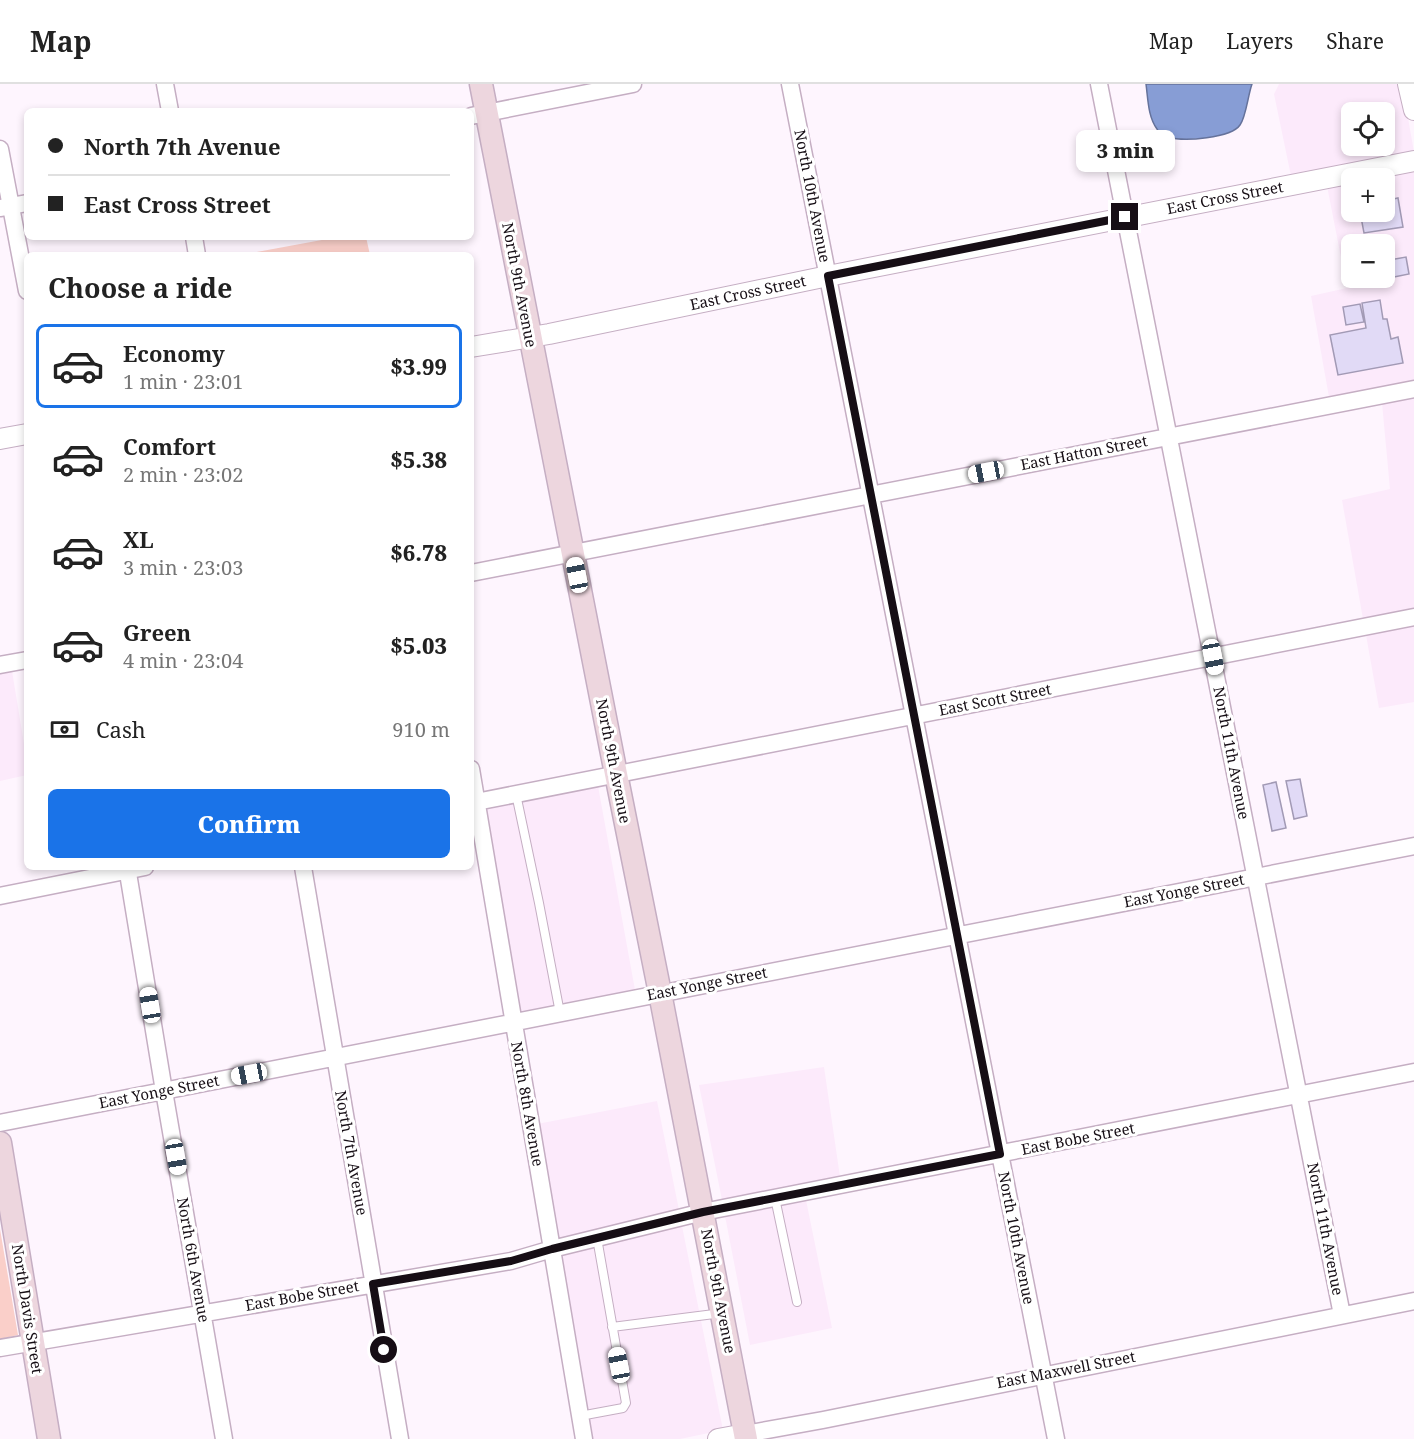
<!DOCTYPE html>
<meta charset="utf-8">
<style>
body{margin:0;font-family:"Noto Serif",serif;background:#f2f2f2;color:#222;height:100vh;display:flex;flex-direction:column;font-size:22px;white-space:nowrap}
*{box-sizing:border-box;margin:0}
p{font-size:20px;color:#767676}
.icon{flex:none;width:33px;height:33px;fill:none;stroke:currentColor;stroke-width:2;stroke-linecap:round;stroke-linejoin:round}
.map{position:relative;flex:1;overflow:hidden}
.panel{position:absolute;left:24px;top:168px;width:450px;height:618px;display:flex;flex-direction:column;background:#fff;border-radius:9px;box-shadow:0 3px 9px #0003}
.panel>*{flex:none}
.guide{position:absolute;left:24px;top:24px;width:450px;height:132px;border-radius:9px;box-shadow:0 3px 9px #0003;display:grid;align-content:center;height:132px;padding:0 24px;background:#fff}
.controls{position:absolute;left:1341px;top:18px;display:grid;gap:12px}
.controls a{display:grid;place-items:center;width:54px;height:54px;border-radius:9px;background:#fff;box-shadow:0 3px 9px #0003;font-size:30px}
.end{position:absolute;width:27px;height:27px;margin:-14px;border:8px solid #160e15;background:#fff;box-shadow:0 0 0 3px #fff}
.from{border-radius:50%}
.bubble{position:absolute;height:42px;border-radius:9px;background:#fff;box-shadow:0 3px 9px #0003;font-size:20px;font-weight:800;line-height:42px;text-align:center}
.car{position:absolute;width:18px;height:36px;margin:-18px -9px;border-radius:8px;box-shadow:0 0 4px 2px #0007;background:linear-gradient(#fff 24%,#345 0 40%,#fff 0 76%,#345 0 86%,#fff 0)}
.guide b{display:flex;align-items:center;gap:21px;height:57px;font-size:22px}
.guide b+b{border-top:2px solid #e0e0e0}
.guide i{width:15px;height:15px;background:#222}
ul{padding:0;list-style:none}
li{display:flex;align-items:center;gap:18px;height:84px;margin:0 12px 9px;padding:0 12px;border:3px solid transparent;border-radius:9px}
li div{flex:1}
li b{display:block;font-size:22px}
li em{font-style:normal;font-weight:800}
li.active{border-color:#1a73e8}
li>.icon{width:54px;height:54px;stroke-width:1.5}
h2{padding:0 24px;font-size:27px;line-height:72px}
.pay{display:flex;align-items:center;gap:15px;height:66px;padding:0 24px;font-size:22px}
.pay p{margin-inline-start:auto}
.action{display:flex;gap:12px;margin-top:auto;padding:12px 24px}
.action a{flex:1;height:69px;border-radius:9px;background:#1a73e8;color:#fff;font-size:24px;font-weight:800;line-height:69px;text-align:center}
header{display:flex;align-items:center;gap:36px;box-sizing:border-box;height:84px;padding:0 30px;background:#fff;border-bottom:2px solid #e0e0e0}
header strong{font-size:28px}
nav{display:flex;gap:33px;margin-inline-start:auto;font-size:21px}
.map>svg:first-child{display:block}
.built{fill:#fceafb;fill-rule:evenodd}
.green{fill:#facfc9}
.water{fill:#879dd5;stroke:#65729b;stroke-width:1.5}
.building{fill:#e1daf6;stroke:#a29ab5;stroke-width:1.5}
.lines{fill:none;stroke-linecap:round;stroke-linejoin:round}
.service-casing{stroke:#c5aec3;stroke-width:10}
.minor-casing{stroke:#c5aec3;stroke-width:19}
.tertiary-casing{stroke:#c5aec3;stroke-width:22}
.secondary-casing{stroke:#c5aec3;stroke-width:25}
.service{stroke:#fff;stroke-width:8}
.minor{stroke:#fff;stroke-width:16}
.tertiary{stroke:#fff;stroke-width:20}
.secondary{stroke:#edd6de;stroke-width:22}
.route{stroke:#160e15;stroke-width:8}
.labels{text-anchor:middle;stroke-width:6;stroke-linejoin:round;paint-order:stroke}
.street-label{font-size:15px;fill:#160e15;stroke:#fff}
</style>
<header>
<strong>Map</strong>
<nav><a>Map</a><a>Layers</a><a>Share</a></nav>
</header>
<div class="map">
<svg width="1414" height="1355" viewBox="0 0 1414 1355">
<rect width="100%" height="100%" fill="#fef5fe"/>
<!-- built -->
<path class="built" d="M1279 0H1402L1414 68 1291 92 1274 10ZM1352 28H1384V62H1352Z
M1414 85V296L1329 313 1311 212 1347 204 1327 102 1351 97 1352 128H1384V94H1365ZM1352 160H1384V194H1352Z
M1414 313V525L1363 535 1342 416 1390 405 1382 319Z
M1414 542V618L1379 624 1366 551Z
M12 587 27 678V691L0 697V589Z
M598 702 635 906 518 929 485 724Z
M824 983 840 1093 722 1116 699 1001Z
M657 1017 679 1126 557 1155 537 1040Z
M806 1116 832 1244 750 1261 725 1132Z
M682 1142 723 1346 680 1355H591L560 1171Z"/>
<!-- green -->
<path class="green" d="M338 153H366L370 171H240Z
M0 1145 18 1251 0 1255Z"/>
<!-- water -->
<path class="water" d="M1146 0H1252C1248 11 1246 33 1240 41 1231 54 1184 58 1168 53 1164 52 1159 49 1157 45 1148 33 1148 15 1146 0Z"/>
<!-- building -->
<path class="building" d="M1398 114 1403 143 1364 149 1360 128H1384V117Z
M1406 173 1409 190 1384 195V177Z
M1380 216 1383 235H1387L1391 255 1398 253 1403 279 1338 291 1330 251 1366 244 1362 219Z
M1360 220 1364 238 1346 241 1343 223Z
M1300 695 1307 732 1294 735 1286 697Z
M1276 698 1286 744 1272 747 1263 701Z"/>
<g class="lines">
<defs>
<path id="service" d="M516 710 539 819 560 929
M775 1114 797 1218
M612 1243 722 1229
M580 1332 623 1324 626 1319 597 1154"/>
<path id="minor" d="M165 0 170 27
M790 0 1056 1355
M1099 0 1342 1231
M471 32 633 0
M0 65 27 207
M1 124 27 119
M194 153 197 171
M471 489 1414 305
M0 581 27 576
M471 685 584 1355
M471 719 1414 533
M127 783 164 1007 224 1355
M303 783 400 1355
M0 812 145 783
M0 1039 1414 762
M0 1264 511 1177 552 1165 703 1128 1414 988
M745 1350 823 1336 1414 1217"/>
<path id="tertiary" d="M1408 0 1414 26
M471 263 549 250 828 192 1414 77
M0 355 27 350
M718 1355 745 1350"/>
<path id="secondary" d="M481 0 616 690 660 909 746 1355
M0 1059 49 1355"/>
</defs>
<!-- service casing -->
<use href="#service" class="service-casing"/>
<!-- minor casing -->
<use href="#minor" class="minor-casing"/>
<!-- tertiary casing -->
<use href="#tertiary" class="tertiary-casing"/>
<!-- secondary casing -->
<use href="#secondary" class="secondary-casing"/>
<!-- service -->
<use href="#service" class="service"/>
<!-- minor -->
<use href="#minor" class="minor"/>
<!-- tertiary -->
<use href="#tertiary" class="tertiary"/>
<!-- secondary -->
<use href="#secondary" class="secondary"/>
</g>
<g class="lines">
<!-- route -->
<path class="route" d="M384 1266 373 1200 511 1177 552 1165 703 1128 1000 1070 828 192 1125 133"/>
</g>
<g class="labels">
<!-- street labels -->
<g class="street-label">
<text transform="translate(812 112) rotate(79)" y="5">North 10th Avenue</text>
<text transform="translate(1225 114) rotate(-11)" y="5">East Cross Street</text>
<text transform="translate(519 201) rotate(79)" y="5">North 9th Avenue</text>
<text transform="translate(748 209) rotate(-12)" y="5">East Cross Street</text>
<text transform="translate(1084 369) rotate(-11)" y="5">East Hatton Street</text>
<text transform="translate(995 616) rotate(-11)" y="5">East Scott Street</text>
<text transform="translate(1231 669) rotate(79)" y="5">North 11th Avenue</text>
<text transform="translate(613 677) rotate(79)" y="5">North 9th Avenue</text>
<text transform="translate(1184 807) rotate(-11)" y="5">East Yonge Street</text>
<text transform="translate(707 900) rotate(-11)" y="5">East Yonge Street</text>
<text transform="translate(159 1008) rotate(-11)" y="5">East Yonge Street</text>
<text transform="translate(527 1020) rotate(80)" y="5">North 8th Avenue</text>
<text transform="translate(1078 1055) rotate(-11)" y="5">East Bobe Street</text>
<text transform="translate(351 1069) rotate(80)" y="5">North 7th Avenue</text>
<text transform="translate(1325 1145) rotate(79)" y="5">North 11th Avenue</text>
<text transform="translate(1016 1154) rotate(79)" y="5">North 10th Avenue</text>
<text transform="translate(193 1176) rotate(80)" y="5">North 6th Avenue</text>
<text transform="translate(718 1207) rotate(79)" y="5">North 9th Avenue</text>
<text transform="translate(302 1212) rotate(-10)" y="5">East Bobe Street</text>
<text transform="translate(27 1225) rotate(81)" y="5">North Davis Street</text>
<text transform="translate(1066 1286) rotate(-11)" y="5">East Maxwell Street</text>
</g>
</g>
</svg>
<div class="controls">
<a><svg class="icon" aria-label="locate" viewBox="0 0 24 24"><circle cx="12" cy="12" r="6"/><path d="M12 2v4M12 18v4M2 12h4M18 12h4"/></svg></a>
<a>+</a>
<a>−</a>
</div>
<i class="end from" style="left:384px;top:1266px"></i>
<i class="end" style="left:1125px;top:133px"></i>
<div class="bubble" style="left:1076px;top:46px;width:99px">3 min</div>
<i class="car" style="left:986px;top:388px;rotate:259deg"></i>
<i class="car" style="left:577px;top:491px;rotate:349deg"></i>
<i class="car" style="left:1213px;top:573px;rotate:169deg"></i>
<i class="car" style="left:150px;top:921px;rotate:351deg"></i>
<i class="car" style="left:249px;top:990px;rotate:259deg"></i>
<i class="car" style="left:176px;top:1073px;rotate:170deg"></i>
<i class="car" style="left:619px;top:1281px;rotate:349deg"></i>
<div class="guide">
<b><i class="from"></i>North 7th Avenue</b>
<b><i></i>East Cross Street</b>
</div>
<section class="panel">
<h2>Choose a ride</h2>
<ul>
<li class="active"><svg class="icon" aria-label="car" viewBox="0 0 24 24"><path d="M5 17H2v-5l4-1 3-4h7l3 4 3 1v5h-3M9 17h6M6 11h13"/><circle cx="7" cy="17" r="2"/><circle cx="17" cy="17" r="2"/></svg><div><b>Economy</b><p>1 min · 23:01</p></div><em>$3.99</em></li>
<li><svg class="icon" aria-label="car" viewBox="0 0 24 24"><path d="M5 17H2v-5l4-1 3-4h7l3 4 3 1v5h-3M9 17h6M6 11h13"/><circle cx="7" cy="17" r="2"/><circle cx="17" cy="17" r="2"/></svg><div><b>Comfort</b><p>2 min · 23:02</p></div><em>$5.38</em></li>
<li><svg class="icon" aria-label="car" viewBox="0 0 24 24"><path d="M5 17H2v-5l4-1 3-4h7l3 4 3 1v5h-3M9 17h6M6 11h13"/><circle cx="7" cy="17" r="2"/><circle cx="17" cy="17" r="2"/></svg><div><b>XL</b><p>3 min · 23:03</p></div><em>$6.78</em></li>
<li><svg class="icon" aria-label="car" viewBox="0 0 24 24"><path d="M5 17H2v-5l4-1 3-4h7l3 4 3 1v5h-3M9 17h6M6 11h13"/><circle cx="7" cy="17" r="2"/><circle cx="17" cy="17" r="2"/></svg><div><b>Green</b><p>4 min · 23:04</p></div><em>$5.03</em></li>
</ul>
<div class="pay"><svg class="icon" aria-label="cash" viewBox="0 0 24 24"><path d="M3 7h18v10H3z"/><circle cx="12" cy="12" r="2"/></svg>Cash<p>910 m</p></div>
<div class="action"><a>Confirm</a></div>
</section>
</div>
